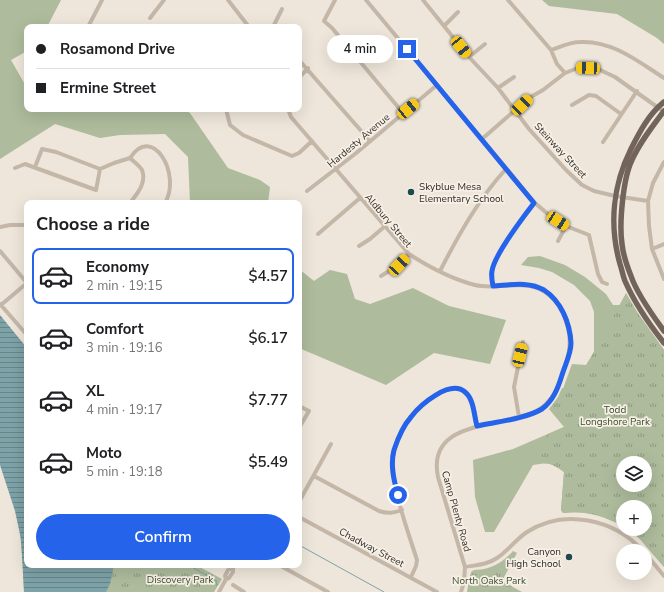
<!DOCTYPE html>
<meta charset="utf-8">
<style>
body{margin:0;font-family:"Nunito Sans",sans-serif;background:#f6f6f6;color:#202124;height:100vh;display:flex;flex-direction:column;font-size:15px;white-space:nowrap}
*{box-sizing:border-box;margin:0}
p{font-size:13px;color:#757577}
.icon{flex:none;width:22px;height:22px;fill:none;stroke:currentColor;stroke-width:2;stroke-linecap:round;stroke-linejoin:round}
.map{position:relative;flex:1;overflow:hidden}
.sheet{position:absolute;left:24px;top:200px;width:278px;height:368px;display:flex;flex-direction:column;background:#fff;border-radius:8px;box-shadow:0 4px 16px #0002}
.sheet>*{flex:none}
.hud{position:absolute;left:24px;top:24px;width:278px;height:88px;border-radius:8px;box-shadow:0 4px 16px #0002;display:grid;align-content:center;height:88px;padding:0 12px;background:#fff}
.fabs{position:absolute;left:616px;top:456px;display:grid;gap:8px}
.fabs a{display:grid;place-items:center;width:36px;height:36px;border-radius:50%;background:#fff;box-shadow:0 4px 16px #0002;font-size:20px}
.end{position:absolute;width:18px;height:18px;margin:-9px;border:5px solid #2563eb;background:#fff;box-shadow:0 0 0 2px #fff}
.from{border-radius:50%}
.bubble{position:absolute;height:28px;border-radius:14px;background:#fff;box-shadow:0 4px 16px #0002;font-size:13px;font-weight:600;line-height:28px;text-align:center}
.car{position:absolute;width:12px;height:24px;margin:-12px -6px;border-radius:5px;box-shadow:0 0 3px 1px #0007;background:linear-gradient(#f5c518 24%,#345 0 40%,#f5c518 0 76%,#345 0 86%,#f5c518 0)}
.hud b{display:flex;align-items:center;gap:14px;height:38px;font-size:15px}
.hud b+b{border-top:1px solid #e0e0e0}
.hud i{width:10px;height:10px;background:#202124}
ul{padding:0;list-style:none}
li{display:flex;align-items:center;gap:12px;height:56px;margin:0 8px 6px;padding:0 4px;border:2px solid transparent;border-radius:8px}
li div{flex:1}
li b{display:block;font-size:15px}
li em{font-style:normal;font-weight:600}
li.active{border-color:#2563eb}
li>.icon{width:36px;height:36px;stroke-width:1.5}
h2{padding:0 12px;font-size:18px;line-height:48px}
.cta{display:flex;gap:8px;margin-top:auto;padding:8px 12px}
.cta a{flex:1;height:46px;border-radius:24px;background:#2563eb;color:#fff;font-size:16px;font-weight:600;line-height:46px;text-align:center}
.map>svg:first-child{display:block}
.green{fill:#aebb9c;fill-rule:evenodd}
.park{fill:url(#park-tufts);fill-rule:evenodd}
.water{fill:url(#water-rules)}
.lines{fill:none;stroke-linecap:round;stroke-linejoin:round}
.stream{stroke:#7da2a7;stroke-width:1}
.minor{stroke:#c4b7a8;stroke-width:4}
.major{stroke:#72645a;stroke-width:5.5}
.route{stroke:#2563eb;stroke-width:5}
.poi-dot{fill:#22484e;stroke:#f6f0e6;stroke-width:1.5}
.labels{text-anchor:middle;stroke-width:3.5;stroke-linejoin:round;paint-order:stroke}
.street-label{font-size:10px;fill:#322b27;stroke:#f6f0e6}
.poi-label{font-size:10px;fill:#322b27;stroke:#f6f0e6;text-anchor:start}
.park-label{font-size:10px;fill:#3f4d2e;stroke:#f6f0e6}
</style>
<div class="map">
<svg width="664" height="592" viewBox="0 0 664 592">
<defs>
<pattern id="park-tufts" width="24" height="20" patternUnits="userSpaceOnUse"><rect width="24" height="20" fill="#aebb9c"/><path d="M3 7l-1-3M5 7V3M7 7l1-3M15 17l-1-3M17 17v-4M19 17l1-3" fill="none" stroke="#8e987f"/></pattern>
<pattern id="water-rules" width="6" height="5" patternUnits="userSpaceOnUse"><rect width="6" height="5" fill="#7da2a7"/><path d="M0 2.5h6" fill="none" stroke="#678488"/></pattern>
</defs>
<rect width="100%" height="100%" fill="#eee6da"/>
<!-- green -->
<path class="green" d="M0 0H61L47 27H27V51L11 60 27 88V109H183L190 113 228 168 260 180 270 187 268 203H190L188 157 165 134 120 135 100 138 55 124 0 159Z
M542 0H664V44L657 38 617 14 549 6Z
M540 256 565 265 585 277 606 294 613 305H624L639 315 664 350V567L640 539 627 529H645V507H623V526C603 516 585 510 563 513L561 510 564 472C552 463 548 462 533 465L494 532H485L475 497 473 460 513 449 564 427 560 397 572 364 586 365 594 352V312L590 301 574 285 552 272 539 268 521 265 528 257ZM623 463H645V485H623Z
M299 269 314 281 330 270 347 274 355 299 370 304 413 288 449 306 506 320 490 364 434 353 386 385 299 348Z"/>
<!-- park -->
<path class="park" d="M626 293 639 315 664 350V567L640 539 627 529H645V507H623V526C604 515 585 510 563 513L561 510 564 472C552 463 548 462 533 464L548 434 564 427 549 409 558 397 562 388 573 390ZM623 463H645V485H623Z
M27 519V565H196L222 579 214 592H24L23 565 20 532Z
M513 551 517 553 502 581 522 592H467C468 588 470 572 472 571 475 569 481 570 484 569 496 566 505 560 513 551Z"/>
<!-- water -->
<path class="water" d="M0 315 27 348V565H114L110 584 106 592H24L21 539 15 511 0 465Z"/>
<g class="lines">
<!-- stream -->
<path class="stream" d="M299 545 384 592
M188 565 217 581H216L217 585 216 586"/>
<!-- minor -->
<path class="minor" d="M228 0 249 27
M335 0 324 21 332 28 403 113
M366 0 535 203 549 215 566 226 589 235 598 274 602 282 607 284
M423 0 469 57 498 88 529 129 566 170 582 185 594 191 615 196 648 201
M508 0 551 50 557 64 565 73
M150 18 164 0
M444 26 458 12
M88 27 102 0
M273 27 282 9
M551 50C560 47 570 42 580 42 612 40 639 62 664 78
M469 57 485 44
M299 60 370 141
M299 78 308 68
M498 88 514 77
M572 105 589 95 596 96 621 114
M226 109 230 125 243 135 292 156 299 153 312 141
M288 109 291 117 409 254C429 267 452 279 475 285 500 291 529 276 550 296 558 303 562 309 565 318 570 332 572 345 567 360 560 383 556 401 533 413 519 417 506 420 493 423 462 429 430 438 438 477L465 567 464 582 461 592
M482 139 529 98 543 90 565 73 578 68 598 69 615 77 660 109
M603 142 637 91
M130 158C152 123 182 174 165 203
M664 162 653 183 648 201 649 226 652 249 664 279
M35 167 42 149 56 152 100 169 114 163 130 158C134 162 140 166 142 170 147 183 137 194 130 203
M15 168 25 164 96 190 100 169
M307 191 355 154 437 85
M0 227 10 225H27
M318 234 360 198
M558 241 566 226
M359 246 370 239 384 227
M652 249 664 244
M0 251 27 283
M440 271C458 236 479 198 506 169
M381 276 399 265 409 254
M493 286C492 281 491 276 492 271 494 256 524 216 535 203
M0 304 27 335
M1 305 27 283
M299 406 309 411 299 428
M519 417 514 387 523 342
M314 476 379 511C388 514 394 513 402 510
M299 502 331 444
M299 517 437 592
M645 553 664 576
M227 565 233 568 235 565
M279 565 328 592
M465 567C476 565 487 565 497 558 508 551 515 540 527 532 564 508 614 519 643 551
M411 577 416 566 417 560C408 531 388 480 394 451 397 439 404 425 412 416 421 404 451 379 465 392 474 399 475 416 477 426
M233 585 244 592
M219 592 226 579 229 578 233 572V568L228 570 225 576 226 579"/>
<!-- major -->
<path class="major" d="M664 102C649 114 640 131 631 149 613 185 609 225 620 264 622 270 623 276 625 281 635 304 649 324 664 343
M664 111C652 127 640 142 632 160 623 178 619 224 622 244 623 254 627 266 631 276 637 294 653 316 664 331"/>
</g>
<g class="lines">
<!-- route -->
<path class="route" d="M398 495C394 481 390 465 394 450 398 438 403 426 411 417 420 405 450 379 465 392 474 399 474 416 477 426 496 422 525 419 542 409 553 401 558 388 562 375 565 365 571 354 571 343 570 323 561 301 544 290 529 281 510 285 493 286 492 281 491 276 492 271 494 256 524 216 534 203L407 49"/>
</g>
<!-- markers -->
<g class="poi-dot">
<circle cx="411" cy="192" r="4"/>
<circle cx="569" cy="557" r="4"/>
</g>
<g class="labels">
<!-- street labels -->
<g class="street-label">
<text transform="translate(358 140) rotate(-40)" y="4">Hardesty Avenue</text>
<text transform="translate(561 150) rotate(47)" y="4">Steinway Street</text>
<text transform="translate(389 220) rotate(50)" y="4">Aldbury Street</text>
<text transform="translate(457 511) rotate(74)" y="4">Camp Plenty Road</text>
<text transform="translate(372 547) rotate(28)" y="4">Chadway Street</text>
</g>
<!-- poi labels -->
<g class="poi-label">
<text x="419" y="190">Skyblue Mesa<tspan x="419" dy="12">Elementary School</tspan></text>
<text x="561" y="555" text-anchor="end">Canyon<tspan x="561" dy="12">High School</tspan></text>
</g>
<!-- park labels -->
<g class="park-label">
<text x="615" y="413">Todd<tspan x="615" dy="12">Longshore Park</tspan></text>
<text x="180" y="583">Discovery Park</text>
<text x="489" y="584">North Oaks Park</text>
</g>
</g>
</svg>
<div class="fabs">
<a><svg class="icon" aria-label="layers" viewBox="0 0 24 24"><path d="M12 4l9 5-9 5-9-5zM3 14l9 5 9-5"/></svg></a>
<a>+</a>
<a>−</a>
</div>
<i class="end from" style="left:398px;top:495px"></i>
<i class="end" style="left:407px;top:49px"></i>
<div class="bubble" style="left:327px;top:35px;width:66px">4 min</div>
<i class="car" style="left:461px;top:47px;rotate:141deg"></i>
<i class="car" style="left:588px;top:68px;rotate:272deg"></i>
<i class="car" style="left:522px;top:105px;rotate:46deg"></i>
<i class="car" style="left:408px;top:109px;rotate:51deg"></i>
<i class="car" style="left:558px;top:221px;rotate:123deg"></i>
<i class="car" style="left:399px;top:265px;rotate:43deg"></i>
<i class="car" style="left:520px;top:355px;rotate:13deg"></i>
<div class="hud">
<b><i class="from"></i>Rosamond Drive</b>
<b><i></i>Ermine Street</b>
</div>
<section class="sheet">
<h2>Choose a ride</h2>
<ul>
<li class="active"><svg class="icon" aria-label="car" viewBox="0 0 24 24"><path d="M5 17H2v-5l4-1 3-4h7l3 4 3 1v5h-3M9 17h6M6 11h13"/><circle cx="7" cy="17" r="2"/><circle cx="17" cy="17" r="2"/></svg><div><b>Economy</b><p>2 min · 19:15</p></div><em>$4.57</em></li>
<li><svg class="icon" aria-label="car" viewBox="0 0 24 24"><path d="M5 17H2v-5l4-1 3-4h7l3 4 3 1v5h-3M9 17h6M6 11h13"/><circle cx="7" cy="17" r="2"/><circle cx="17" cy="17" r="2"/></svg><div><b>Comfort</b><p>3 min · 19:16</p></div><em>$6.17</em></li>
<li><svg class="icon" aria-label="car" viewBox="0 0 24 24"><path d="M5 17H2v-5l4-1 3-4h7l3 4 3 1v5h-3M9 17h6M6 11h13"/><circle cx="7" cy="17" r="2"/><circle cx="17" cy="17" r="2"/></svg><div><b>XL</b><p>4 min · 19:17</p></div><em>$7.77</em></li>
<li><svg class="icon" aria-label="car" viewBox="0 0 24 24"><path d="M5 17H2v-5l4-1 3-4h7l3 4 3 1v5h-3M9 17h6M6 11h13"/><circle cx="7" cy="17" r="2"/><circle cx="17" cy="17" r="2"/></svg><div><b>Moto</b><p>5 min · 19:18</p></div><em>$5.49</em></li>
</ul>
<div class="cta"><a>Confirm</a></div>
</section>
</div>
